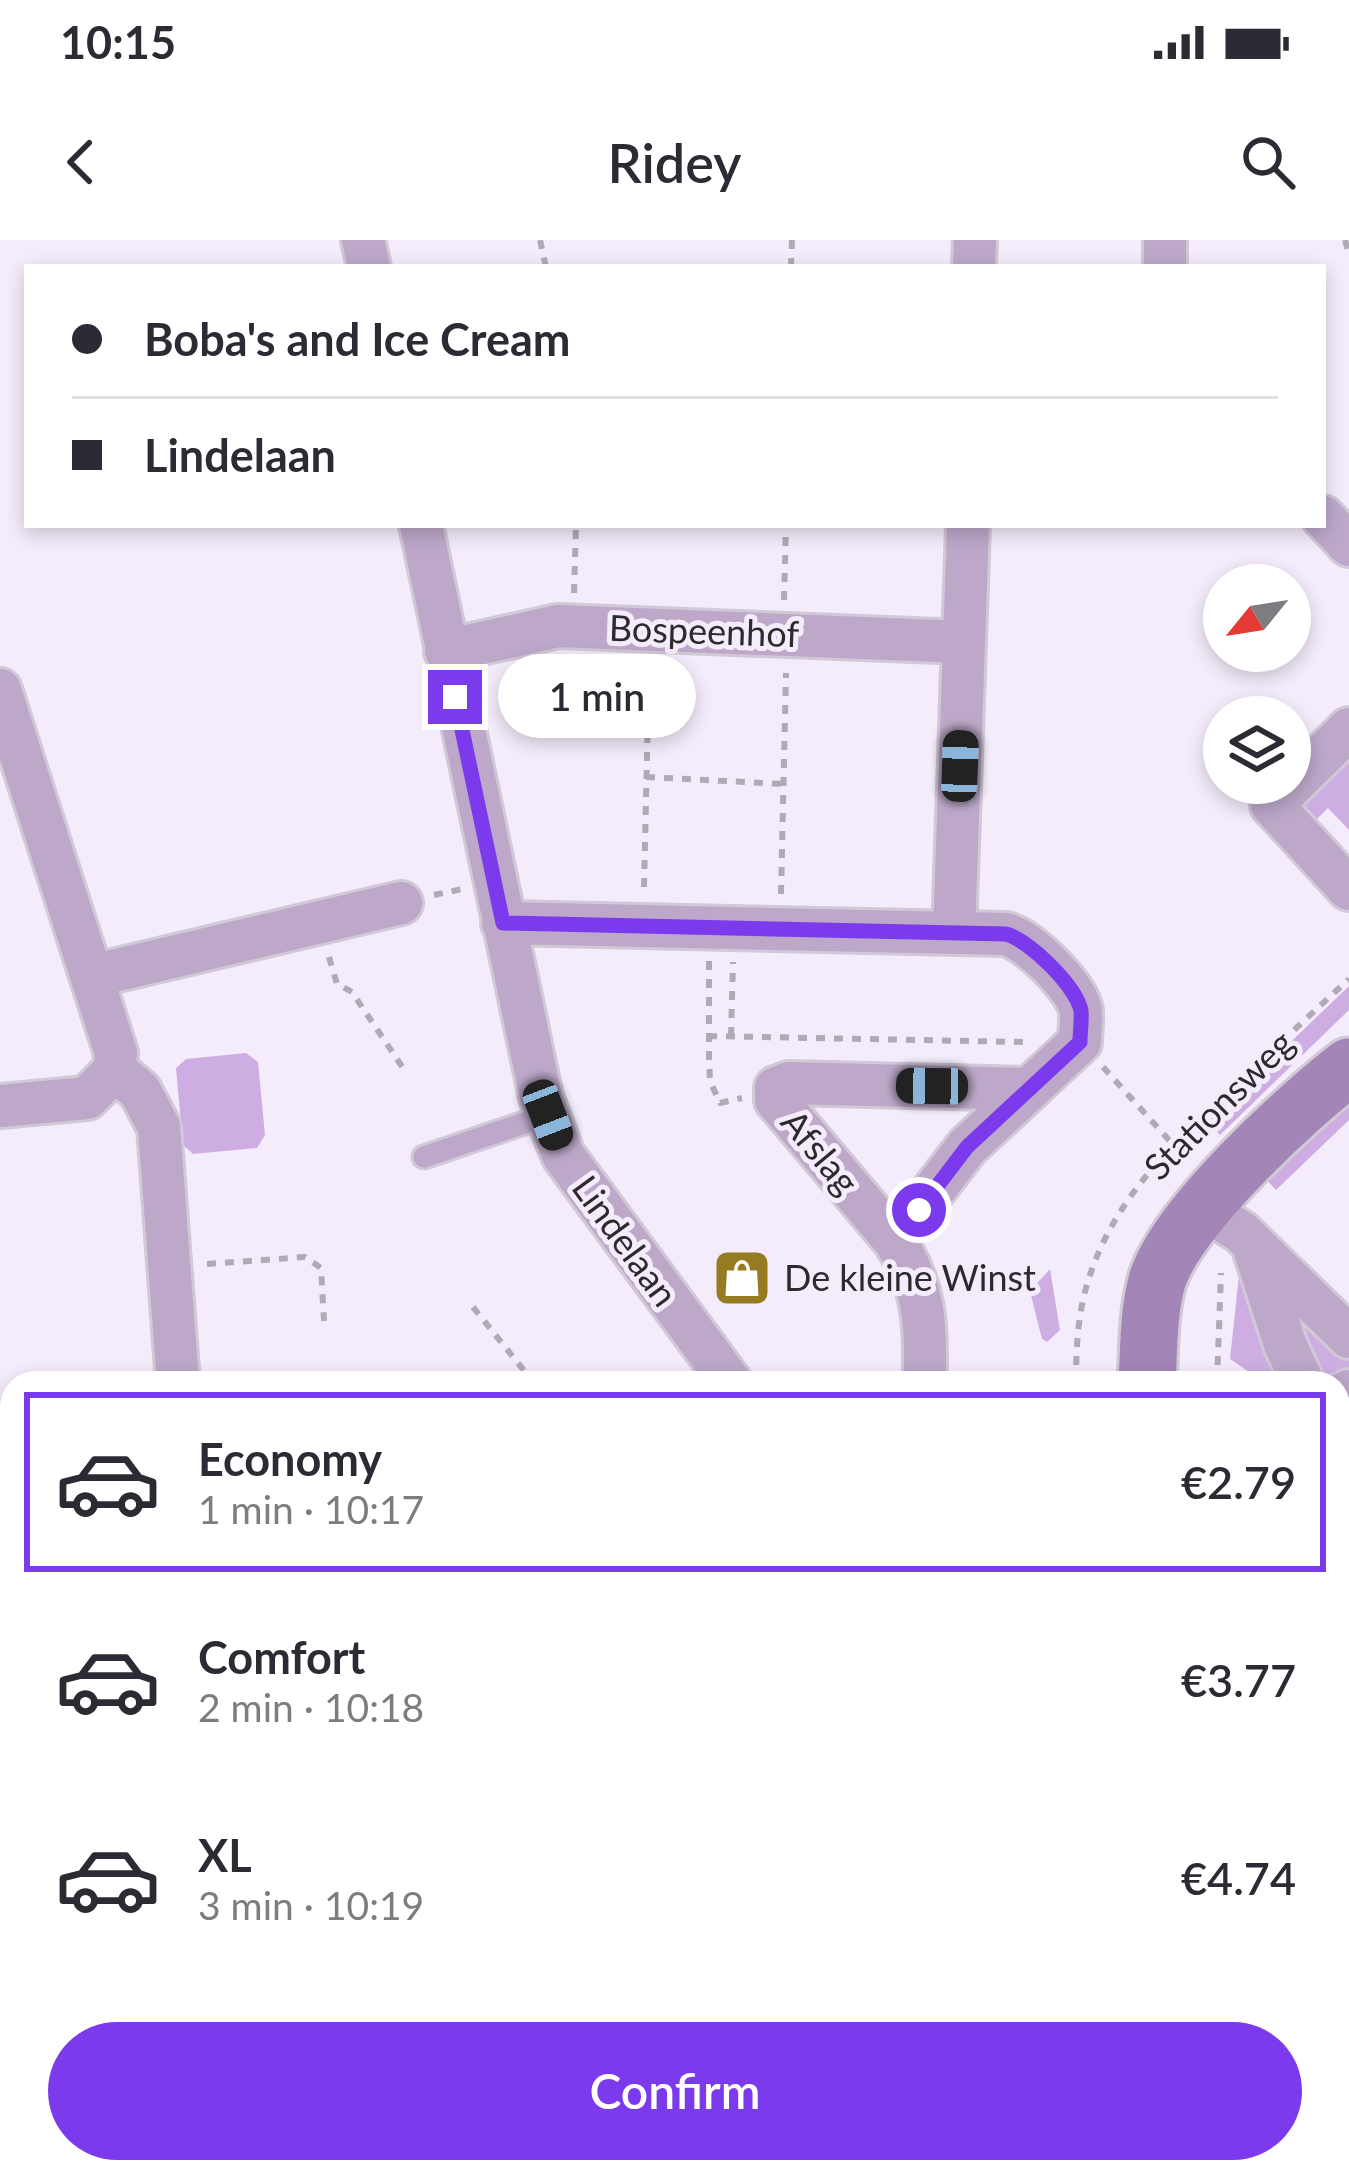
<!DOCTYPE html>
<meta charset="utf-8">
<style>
body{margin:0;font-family:Lato,sans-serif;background:#f2f2f3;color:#2b2b33;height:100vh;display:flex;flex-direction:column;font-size:45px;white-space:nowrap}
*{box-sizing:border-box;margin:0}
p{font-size:39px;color:#7c7c81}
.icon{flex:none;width:66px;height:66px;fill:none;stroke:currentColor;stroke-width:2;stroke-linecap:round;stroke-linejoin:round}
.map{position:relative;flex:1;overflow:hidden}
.sheet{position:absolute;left:0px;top:1131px;width:1350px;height:813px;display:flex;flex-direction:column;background:#fff;border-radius:36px 36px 0 0;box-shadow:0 6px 18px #0003}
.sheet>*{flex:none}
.guide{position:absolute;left:24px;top:24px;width:1302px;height:264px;border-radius:0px;box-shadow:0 6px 18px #0003;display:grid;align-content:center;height:264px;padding:0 48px;background:#fff}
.needle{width:78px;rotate:240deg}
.buttons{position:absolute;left:1203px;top:324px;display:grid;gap:24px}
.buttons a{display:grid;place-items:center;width:108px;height:108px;border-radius:50%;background:#fff;box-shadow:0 6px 18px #0003;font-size:60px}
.end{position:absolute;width:54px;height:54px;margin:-27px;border:15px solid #7c3aed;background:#fff;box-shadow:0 0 0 6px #fff}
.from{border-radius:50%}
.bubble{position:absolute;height:84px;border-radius:42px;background:#fff;box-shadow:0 6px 18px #0003;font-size:39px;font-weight:600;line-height:84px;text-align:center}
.car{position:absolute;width:36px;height:72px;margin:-36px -18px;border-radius:15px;box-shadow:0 0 9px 3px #0007;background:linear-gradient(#222 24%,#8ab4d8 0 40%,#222 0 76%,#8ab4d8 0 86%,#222 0)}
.guide b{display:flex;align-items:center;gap:42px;height:114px;font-size:45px}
.guide b+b{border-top:3px solid #e1e1e2}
.guide i{width:30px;height:30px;background:#2b2b33}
ul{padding:21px 0 0;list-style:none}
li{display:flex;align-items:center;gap:36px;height:180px;margin:0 24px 18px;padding:0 24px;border:6px solid transparent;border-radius:0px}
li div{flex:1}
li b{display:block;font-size:45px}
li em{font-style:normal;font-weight:600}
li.on{border-color:#7c3aed}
li>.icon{width:108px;height:108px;stroke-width:1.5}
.button{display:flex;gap:24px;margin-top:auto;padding:24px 48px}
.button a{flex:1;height:138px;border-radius:72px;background:#7c3aed;color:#fff;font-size:48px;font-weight:600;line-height:138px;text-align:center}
.status{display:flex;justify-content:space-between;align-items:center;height:84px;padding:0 60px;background:#fff;direction:ltr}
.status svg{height:33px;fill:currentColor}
header{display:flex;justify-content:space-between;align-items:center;height:156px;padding:0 48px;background:#fff;font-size:54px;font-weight:600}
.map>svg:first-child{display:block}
.green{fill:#ceaee2}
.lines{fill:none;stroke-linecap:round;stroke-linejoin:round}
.lane-casing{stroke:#d1c9d6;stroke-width:27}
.street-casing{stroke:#d1c9d6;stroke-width:48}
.secondary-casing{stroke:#d1c9d6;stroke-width:63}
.path{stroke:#b1a9b5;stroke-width:6;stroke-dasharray:9 9;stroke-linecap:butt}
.lane{stroke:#bda8ca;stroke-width:21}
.street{stroke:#bda8ca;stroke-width:42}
.secondary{stroke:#a485b7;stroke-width:57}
.route{stroke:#7c3aed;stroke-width:15}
.labels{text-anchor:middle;stroke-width:10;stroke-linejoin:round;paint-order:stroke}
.street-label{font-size:36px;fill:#2d292f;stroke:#f5ecfb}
.poi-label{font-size:36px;fill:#2d292f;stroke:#f5ecfb;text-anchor:start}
</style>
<div class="status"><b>10:15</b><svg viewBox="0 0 49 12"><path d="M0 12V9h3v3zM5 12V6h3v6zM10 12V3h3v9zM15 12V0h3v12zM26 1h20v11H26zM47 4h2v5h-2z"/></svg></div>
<header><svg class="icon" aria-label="back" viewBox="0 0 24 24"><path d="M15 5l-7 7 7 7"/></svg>Ridey<svg class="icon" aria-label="search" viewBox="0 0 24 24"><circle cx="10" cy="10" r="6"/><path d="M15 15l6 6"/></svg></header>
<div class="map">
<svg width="1349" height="1943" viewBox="0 0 1349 1943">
<rect width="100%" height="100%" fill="#f5ecfb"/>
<!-- green -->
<path class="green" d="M1349 507V590L1328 568 1309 587 1298 564Z
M1349 746V770L1220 895 1208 881Z
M246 813 258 822 265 895 257 908 193 914 183 905 176 828 186 819Z
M1349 850V880L1276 950 1262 935Z
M1050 1029 1060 1090 1047 1102 1042 1099 1030 1051Z
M1239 1035H1244L1285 1143H1265L1230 1119Z
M1284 1058 1349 1110V1135L1313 1138Z
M1338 1691 1349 1693V1943H1121L1122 1932H1338Z"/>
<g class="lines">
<defs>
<path id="lane" d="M424 917 548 875
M0 1584 12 1586"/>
<path id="street" d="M363 0 369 27
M974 27 975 0
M1165 27V0
M1323 277 1349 305
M421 285 541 857 563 915 731 1143
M446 411 558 386 964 402
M0 450 116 813 115 830
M1349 489 1272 565 1349 649
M503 683 1006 694C1029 700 1077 747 1081 771 1082 780 1080 792 1080 802L967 907 895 1001C927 1052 925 1085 925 1143
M954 693 968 285
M92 736 401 663
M115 830 140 851 159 887 178 1143
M0 866 87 858 115 830
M1199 975 1222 980 1241 992 1349 1097
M895 1001 776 860V848L789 843 1027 849
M1254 1008 1285 1104 1303 1143
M1338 1156 1349 1151
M0 1812 12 1654
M254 1943 255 1932
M1068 1943 1069 1932"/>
<path id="secondary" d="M1147 1143C1149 1109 1148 1074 1157 1041 1176 978 1296 868 1349 827
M0 1365 12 1367
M1338 1597 1349 1600
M1338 1639 1349 1641"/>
</defs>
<!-- lane casing -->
<use href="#lane" class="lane-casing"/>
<!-- street casing -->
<use href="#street" class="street-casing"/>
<!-- secondary casing -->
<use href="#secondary" class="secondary-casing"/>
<!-- path -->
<path class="path" d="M540 0 546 27
M1345 0 1349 14
M791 27 792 0
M574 353 576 285
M784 360 786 285
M646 537 784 544
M644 647 649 427
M781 654 786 433
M434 655 462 649
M329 717 337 744 352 752 405 831
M709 721V819L710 841 720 863 742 858
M708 796 1023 802
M731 796 733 722
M1103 827 1187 920
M207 1024 305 1017 321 1028 324 1081
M473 1067 526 1133
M1076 1143C1076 1116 1077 1087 1083 1060 1104 968 1168 908 1234 846 1273 810 1311 774 1349 739
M1217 1143 1221 1033
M0 1312 12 1314
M1338 1326 1349 1320
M134 1943V1932
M379 1943 380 1932
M638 1943 640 1932
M904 1943 905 1932"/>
<!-- lane -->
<use href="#lane" class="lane"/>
<!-- street -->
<use href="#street" class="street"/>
<!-- secondary -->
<use href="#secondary" class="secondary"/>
</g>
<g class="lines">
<!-- route -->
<path class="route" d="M455 457 503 683 1006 694C1029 700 1077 747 1081 771 1082 780 1080 792 1080 802L967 907 919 970"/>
</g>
<!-- icons -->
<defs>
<symbol id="shop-square" viewBox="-11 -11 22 22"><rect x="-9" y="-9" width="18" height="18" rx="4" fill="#977b23" stroke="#f5ecfb"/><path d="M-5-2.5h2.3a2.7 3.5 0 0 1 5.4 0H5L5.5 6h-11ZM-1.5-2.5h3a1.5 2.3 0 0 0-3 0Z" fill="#fff"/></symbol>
</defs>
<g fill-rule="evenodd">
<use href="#shop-square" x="709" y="1005" width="66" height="66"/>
</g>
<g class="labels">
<!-- street labels -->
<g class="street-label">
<text transform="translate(704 391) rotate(2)" y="13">Bospeenhof</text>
<text transform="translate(1219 865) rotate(-45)" y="13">Stationsweg</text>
<text transform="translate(820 912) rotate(50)" y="13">Afslag</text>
<text transform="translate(625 1001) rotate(54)" y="13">Lindelaan</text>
</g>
<!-- poi labels -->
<g class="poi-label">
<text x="784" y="1051">De kleine Winst</text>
</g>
</g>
</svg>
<div class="buttons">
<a><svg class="needle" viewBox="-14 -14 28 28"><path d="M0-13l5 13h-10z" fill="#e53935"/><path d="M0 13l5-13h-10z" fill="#7c7c81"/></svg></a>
<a><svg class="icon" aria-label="layers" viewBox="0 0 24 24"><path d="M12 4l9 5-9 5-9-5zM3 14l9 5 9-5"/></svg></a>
</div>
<i class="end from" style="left:919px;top:970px"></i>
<i class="end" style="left:455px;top:457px"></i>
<div class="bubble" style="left:498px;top:414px;width:198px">1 min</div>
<i class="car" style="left:960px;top:526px;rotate:2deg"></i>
<i class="car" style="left:932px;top:846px;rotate:271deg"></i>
<i class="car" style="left:548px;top:875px;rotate:159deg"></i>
<div class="guide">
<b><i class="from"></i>Boba's and Ice Cream</b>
<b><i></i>Lindelaan</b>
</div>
<section class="sheet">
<ul>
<li class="on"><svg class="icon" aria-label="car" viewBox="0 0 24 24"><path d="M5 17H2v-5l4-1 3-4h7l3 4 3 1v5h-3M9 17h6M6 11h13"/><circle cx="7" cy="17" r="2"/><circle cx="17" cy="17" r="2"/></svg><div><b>Economy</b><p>1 min · 10:17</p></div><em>€2.79</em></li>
<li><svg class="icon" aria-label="car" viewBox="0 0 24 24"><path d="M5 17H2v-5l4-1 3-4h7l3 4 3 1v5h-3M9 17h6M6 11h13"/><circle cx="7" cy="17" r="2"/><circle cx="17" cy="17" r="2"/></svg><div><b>Comfort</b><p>2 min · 10:18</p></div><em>€3.77</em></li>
<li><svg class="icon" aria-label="car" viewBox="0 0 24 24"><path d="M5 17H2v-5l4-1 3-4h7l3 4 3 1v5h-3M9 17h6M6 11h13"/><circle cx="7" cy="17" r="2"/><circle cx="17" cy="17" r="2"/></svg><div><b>XL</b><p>3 min · 10:19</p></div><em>€4.74</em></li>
</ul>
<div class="button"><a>Confirm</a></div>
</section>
</div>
